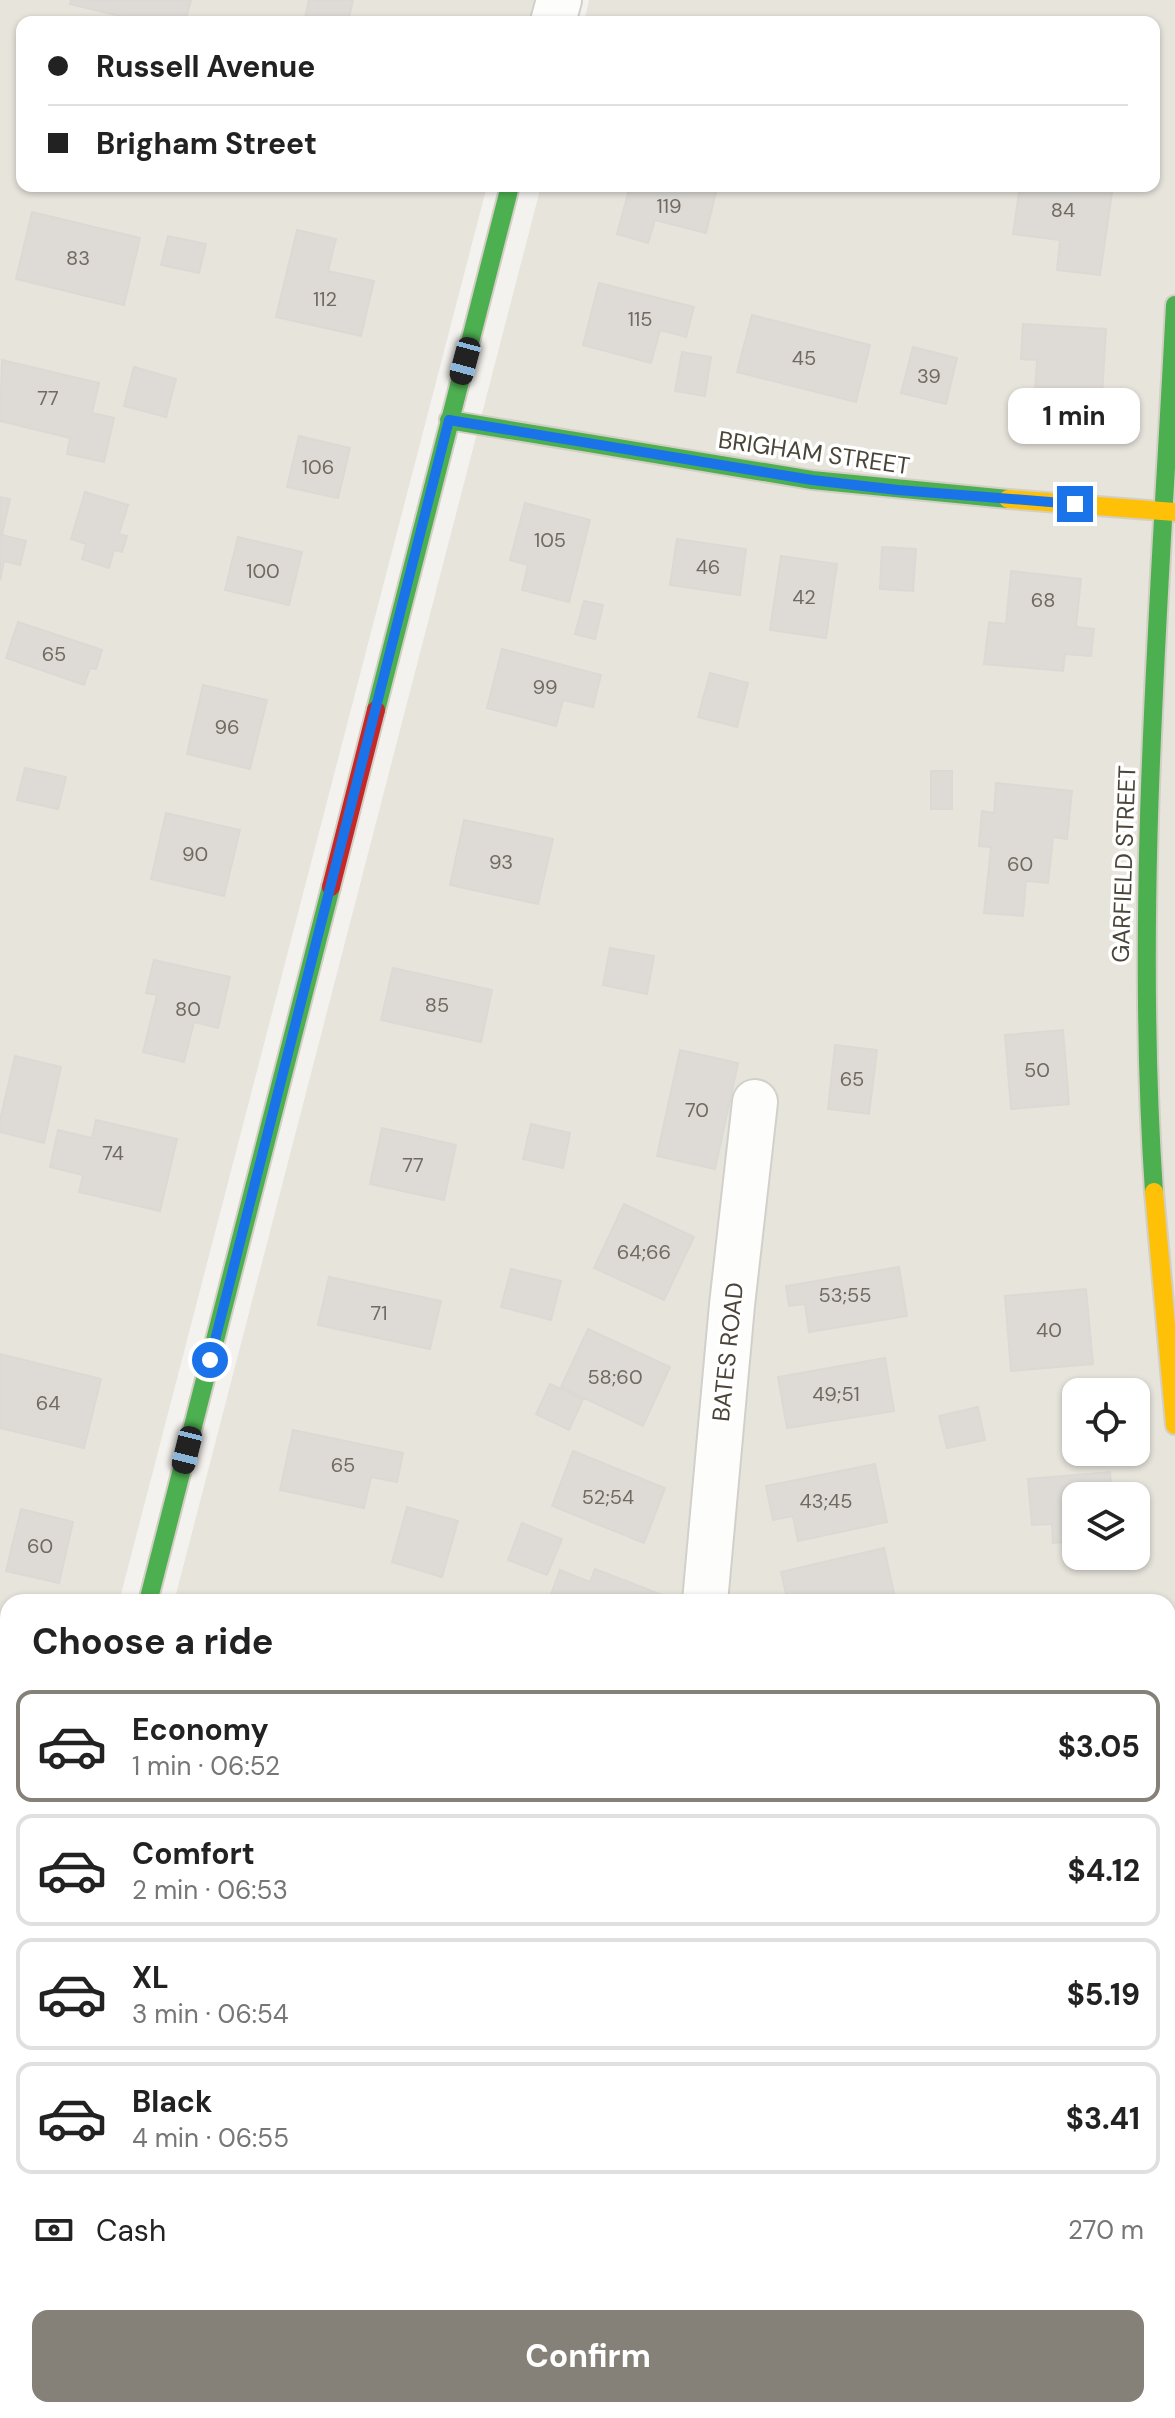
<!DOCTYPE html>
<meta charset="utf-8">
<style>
body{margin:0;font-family:"DM Sans",sans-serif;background:#f6f6f6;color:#222;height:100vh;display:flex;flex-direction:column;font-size:30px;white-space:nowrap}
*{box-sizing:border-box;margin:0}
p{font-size:26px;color:#767676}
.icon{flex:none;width:44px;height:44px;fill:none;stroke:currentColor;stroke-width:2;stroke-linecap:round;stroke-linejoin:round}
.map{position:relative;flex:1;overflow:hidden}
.drawer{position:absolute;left:0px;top:1594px;width:1176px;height:824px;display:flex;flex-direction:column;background:#fff;border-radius:24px 24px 0 0;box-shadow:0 2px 6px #0004}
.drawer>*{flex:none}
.top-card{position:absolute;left:16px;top:16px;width:1144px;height:176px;border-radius:16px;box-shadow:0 2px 6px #0004;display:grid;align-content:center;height:176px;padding:0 32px;background:#fff}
.controls{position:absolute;left:1062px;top:1378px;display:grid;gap:16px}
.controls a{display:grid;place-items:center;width:88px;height:88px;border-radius:16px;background:#fff;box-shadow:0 2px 6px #0004;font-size:40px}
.end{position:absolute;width:36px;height:36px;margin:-18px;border:10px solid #1a73e8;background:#fff;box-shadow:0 0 0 4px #fff}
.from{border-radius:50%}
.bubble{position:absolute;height:56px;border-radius:16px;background:#fff;box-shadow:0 2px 6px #0004;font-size:26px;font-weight:700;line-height:56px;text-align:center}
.car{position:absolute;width:24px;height:48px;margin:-24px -12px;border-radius:10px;box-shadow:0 0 6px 2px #0007;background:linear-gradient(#222 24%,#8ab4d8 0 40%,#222 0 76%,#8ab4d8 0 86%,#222 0)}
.top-card b{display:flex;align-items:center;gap:28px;height:76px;font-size:30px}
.top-card b+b{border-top:2px solid #e0e0e0}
.top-card i{width:20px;height:20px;background:#222}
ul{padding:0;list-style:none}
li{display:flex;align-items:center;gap:24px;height:112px;margin:0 16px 12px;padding:0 16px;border:4px solid #e0e0e0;border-radius:16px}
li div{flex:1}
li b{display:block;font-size:30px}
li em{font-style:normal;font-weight:700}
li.current{border-color:#868178}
li>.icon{width:72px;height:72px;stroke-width:1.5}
h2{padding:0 32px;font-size:36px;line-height:96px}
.pay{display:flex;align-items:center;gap:20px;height:88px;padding:0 32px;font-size:30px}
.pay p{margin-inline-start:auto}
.cta{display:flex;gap:16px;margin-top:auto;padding:16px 32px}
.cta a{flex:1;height:92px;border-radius:16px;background:#868178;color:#fff;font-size:32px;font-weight:700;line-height:92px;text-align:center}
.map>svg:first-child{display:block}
.residential{fill:#e7e4dc;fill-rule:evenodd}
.building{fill:#dedbd6;stroke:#dcd9d4;stroke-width:2}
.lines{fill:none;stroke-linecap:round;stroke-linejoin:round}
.street-casing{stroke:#d2d0cb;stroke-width:48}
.fast-casing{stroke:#d3cfc5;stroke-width:22}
.slow-casing{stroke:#d3cfc5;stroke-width:22}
.jam-casing{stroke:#d3cfc5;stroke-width:22}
.street{stroke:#fdfdfc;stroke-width:44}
.fast{stroke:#4caf50;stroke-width:18}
.slow{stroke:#ffc107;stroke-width:18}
.jam{stroke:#c62828;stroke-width:18}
.route{stroke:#1a73e8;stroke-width:10}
.labels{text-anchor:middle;stroke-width:7;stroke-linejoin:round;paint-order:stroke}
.number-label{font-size:20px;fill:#706a61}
.street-label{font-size:24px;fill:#4b4439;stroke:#fff}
</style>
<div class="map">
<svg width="1175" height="2418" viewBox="0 0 1175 2418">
<rect width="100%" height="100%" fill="#f4f2ee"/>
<!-- residential -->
<path class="residential" d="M0 0H536L530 22H22V186H487L119 1602H8V2027L0 2058Z
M589 0H1175V2314L1168 2318V1602H174L541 186H1154V22H584ZM1076 1392H1136V1452H1076ZM1076 1496H1136V1556H1076Z
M8 2241V2410H1015L1002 2418H706L705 2415 644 2418H0V2271Z"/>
<!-- building -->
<path class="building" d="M71 0H191L185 22H145L70 4Z
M309 0H353L348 22H304Z
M630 186H693L716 192 706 233 655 220 648 243 617 234Z
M1020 186H1113L1100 275 1057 270 1060 240 1013 234Z
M32 212 140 238 124 305 16 279Z
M297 230 336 239 328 271 374 281 361 336 276 317Z
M168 236 206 244 199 273 161 265Z
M599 283 694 307 686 337 660 330 651 363 583 345Z
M752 315 870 345 856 402 737 372Z
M1023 324 1106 329 1101 411 1034 407 1037 360 1021 359Z
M913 347 957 358 946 404 901 393Z
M682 352 711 357 705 396 675 391Z
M2 360 99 383 92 413 114 418 104 462 67 454 70 438 0 421Z
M134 367 176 379 166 417 124 406Z
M299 436 350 448 338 498 287 487Z
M85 492 128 505 119 534 127 536 122 552 114 550 109 568 82 559 86 544 71 539Z
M0 497 10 499 2 535 26 541 20 565 4 561 0 580Z
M525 503 590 520 569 602 522 590 528 565 510 560Z
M238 537 302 552 289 605 225 590Z
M677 539 746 549 740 595 670 585Z
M882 547 916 549 913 591 880 589Z
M781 556 837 564 826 638 770 630Z
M1011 571 1081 579 1076 627 1094 629 1091 656 1065 654 1063 671 984 664 989 622 1006 624Z
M584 601 603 605 595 639 575 634Z
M18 622 102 650 96 669 90 668 84 685 6 658Z
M502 649 601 675 593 707 563 700 556 726 487 708Z
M710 673 748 683 737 727 698 717Z
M203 685 267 700 250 769 187 754Z
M25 768 66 777 58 809 17 800Z
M931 771H952V809H931Z
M996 783 1072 791 1067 839 1053 837 1048 883 1026 881 1023 916 984 913 991 847 979 846 982 811 994 813Z
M166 813 240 830 224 896 151 879Z
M464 820 553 839 538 904 450 885Z
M610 948 654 956 647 994 603 985Z
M154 960 230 977 218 1028 194 1022 184 1062 143 1052 157 995 146 993Z
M393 968 492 990 481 1042 381 1020Z
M1063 1030 1069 1104 1011 1109 1005 1035Z
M835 1045 877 1050 869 1114 828 1109Z
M680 1050 738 1063 715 1169 657 1156Z
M15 1056 61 1067 44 1143 0 1132V1120Z
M96 1120 177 1139 160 1211 79 1192 83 1175 50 1167 58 1130 92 1138Z
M531 1124 570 1133 563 1168 523 1159Z
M382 1128 456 1145 444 1200 370 1184Z
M624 1204 694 1237 664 1300 594 1268Z
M899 1267 907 1316 809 1332 805 1304 789 1306 786 1286Z
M511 1269 561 1281 551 1320 501 1307Z
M329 1277 441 1301 430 1349 318 1325Z
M1086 1289 1093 1364 1011 1371 1005 1296Z
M588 1329 670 1367 643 1426 561 1387Z
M0 1354 101 1379 84 1448 0 1428Z
M885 1358 894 1411 787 1428 778 1377Z
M550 1384 583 1399 569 1430 536 1414Z
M978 1407 985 1440 947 1448 939 1416Z
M293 1430 403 1453 397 1482 371 1477 364 1508 280 1490Z
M573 1451 665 1488 644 1543 552 1506Z
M875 1464 887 1522 798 1541 793 1516 773 1520 766 1486Z
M1110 1472 1112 1496H1076V1541L1053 1543 1052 1524 1032 1525 1028 1479Z
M407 1507 458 1521 442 1577 392 1562Z
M21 1509 73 1522 59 1583 6 1571Z
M522 1523 562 1539 547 1575 508 1560Z
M884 1548 896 1602H788L781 1572Z
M595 1569 665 1596 663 1602H548L560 1570 590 1582Z
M0 1619 8 1621V1664L0 1662Z
M1168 1843 1175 1876V1948L1168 1949Z
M1175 2042V2239H1174L1168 2223V2186L1172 2184 1168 2174V2045Z
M322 2410H418L416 2418H321Z
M725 2410H812L816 2418H729Z"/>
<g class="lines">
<defs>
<path id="street" d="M553 22 559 0
M705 1602 732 1305 755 1102
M0 1928 8 1931
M0 2169 8 2140
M912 2410 915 2418
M465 2418 466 2410"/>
<path id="fast" d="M449 420 812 480 1008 499
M376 710 510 186
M1154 1192C1134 897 1160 600 1175 305
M148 1602 331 887
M1091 2418 1104 2410"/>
<path id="slow" d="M1008 499 1175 512
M1154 1192 1175 1425"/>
<path id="jam" d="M331 887 376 710
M1168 2372 1175 2368"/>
</defs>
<!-- street casing -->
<use href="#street" class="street-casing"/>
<!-- fast casing -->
<use href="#fast" class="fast-casing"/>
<!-- slow casing -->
<use href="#slow" class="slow-casing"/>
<!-- jam casing -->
<use href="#jam" class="jam-casing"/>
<!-- street -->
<use href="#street" class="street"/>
<!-- fast -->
<use href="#fast" class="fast"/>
<!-- slow -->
<use href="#slow" class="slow"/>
<!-- jam -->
<use href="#jam" class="jam"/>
</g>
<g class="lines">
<!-- route -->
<path class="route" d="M210 1360 449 420 812 480 898 490 1075 504"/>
</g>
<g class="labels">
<!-- number labels -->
<g class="number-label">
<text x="669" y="213">119</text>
<text x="1063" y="217">84</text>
<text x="78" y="265">83</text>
<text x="325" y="306">112</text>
<text x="640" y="326">115</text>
<text x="804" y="365">45</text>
<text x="929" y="383">39</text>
<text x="48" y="405">77</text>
<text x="318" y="474">106</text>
<text x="550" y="547">105</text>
<text x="708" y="574">46</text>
<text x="263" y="578">100</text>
<text x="804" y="604">42</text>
<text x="1043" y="607">68</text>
<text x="54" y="661">65</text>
<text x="545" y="694">99</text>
<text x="227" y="734">96</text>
<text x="195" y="861">90</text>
<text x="501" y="869">93</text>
<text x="1020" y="871">60</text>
<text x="437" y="1012">85</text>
<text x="188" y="1016">80</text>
<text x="1037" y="1077">50</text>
<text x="852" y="1086">65</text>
<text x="697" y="1117">70</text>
<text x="113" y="1160">74</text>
<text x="413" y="1172">77</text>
<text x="644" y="1259">64;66</text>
<text x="845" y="1302">53;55</text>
<text x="379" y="1320">71</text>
<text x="1049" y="1337">40</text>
<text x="615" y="1384">58;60</text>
<text x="836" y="1401">49;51</text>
<text x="48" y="1410">64</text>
<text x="343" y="1472">65</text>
<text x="608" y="1504">52;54</text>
<text x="826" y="1508">43;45</text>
<text x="40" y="1553">60</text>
</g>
<!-- street labels -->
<g class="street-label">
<text transform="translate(814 453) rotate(8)" y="8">BRIGHAM STREET</text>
<text transform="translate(1124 864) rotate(-88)" y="8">GARFIELD STREET</text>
<text transform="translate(728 1352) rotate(-84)" y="8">BATES ROAD</text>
</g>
</g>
</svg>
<div class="controls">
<a><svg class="icon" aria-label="locate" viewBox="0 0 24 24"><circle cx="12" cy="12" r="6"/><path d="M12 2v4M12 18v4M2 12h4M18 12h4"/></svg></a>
<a><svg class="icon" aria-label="layers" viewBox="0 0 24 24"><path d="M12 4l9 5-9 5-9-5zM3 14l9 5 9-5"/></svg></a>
</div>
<i class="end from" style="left:210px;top:1360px"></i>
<i class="end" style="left:1075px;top:504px"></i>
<div class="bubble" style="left:1008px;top:388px;width:132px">1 min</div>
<i class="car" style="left:465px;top:361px;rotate:195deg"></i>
<i class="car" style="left:187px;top:1450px;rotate:194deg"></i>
<div class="top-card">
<b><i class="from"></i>Russell Avenue</b>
<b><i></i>Brigham Street</b>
</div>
<section class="drawer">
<h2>Choose a ride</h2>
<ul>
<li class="current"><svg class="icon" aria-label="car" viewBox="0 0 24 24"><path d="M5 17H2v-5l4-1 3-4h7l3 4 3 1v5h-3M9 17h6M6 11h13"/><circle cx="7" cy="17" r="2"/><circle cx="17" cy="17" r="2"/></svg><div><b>Economy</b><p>1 min · 06:52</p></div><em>$3.05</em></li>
<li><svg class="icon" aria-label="car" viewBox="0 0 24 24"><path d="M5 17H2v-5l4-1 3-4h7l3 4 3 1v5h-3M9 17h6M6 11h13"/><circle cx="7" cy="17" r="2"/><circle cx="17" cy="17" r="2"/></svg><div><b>Comfort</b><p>2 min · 06:53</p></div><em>$4.12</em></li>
<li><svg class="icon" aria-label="car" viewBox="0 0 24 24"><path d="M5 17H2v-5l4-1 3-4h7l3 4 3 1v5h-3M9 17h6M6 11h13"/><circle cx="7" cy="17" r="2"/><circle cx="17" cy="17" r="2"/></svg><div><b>XL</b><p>3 min · 06:54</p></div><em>$5.19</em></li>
<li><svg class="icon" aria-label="car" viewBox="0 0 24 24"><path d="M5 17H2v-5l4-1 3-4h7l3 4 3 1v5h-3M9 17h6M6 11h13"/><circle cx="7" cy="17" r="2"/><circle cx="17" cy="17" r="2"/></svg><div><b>Black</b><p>4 min · 06:55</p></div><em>$3.41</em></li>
</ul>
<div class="pay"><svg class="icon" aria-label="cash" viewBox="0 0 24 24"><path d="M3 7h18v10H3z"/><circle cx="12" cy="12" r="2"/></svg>Cash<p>270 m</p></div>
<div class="cta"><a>Confirm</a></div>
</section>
</div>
